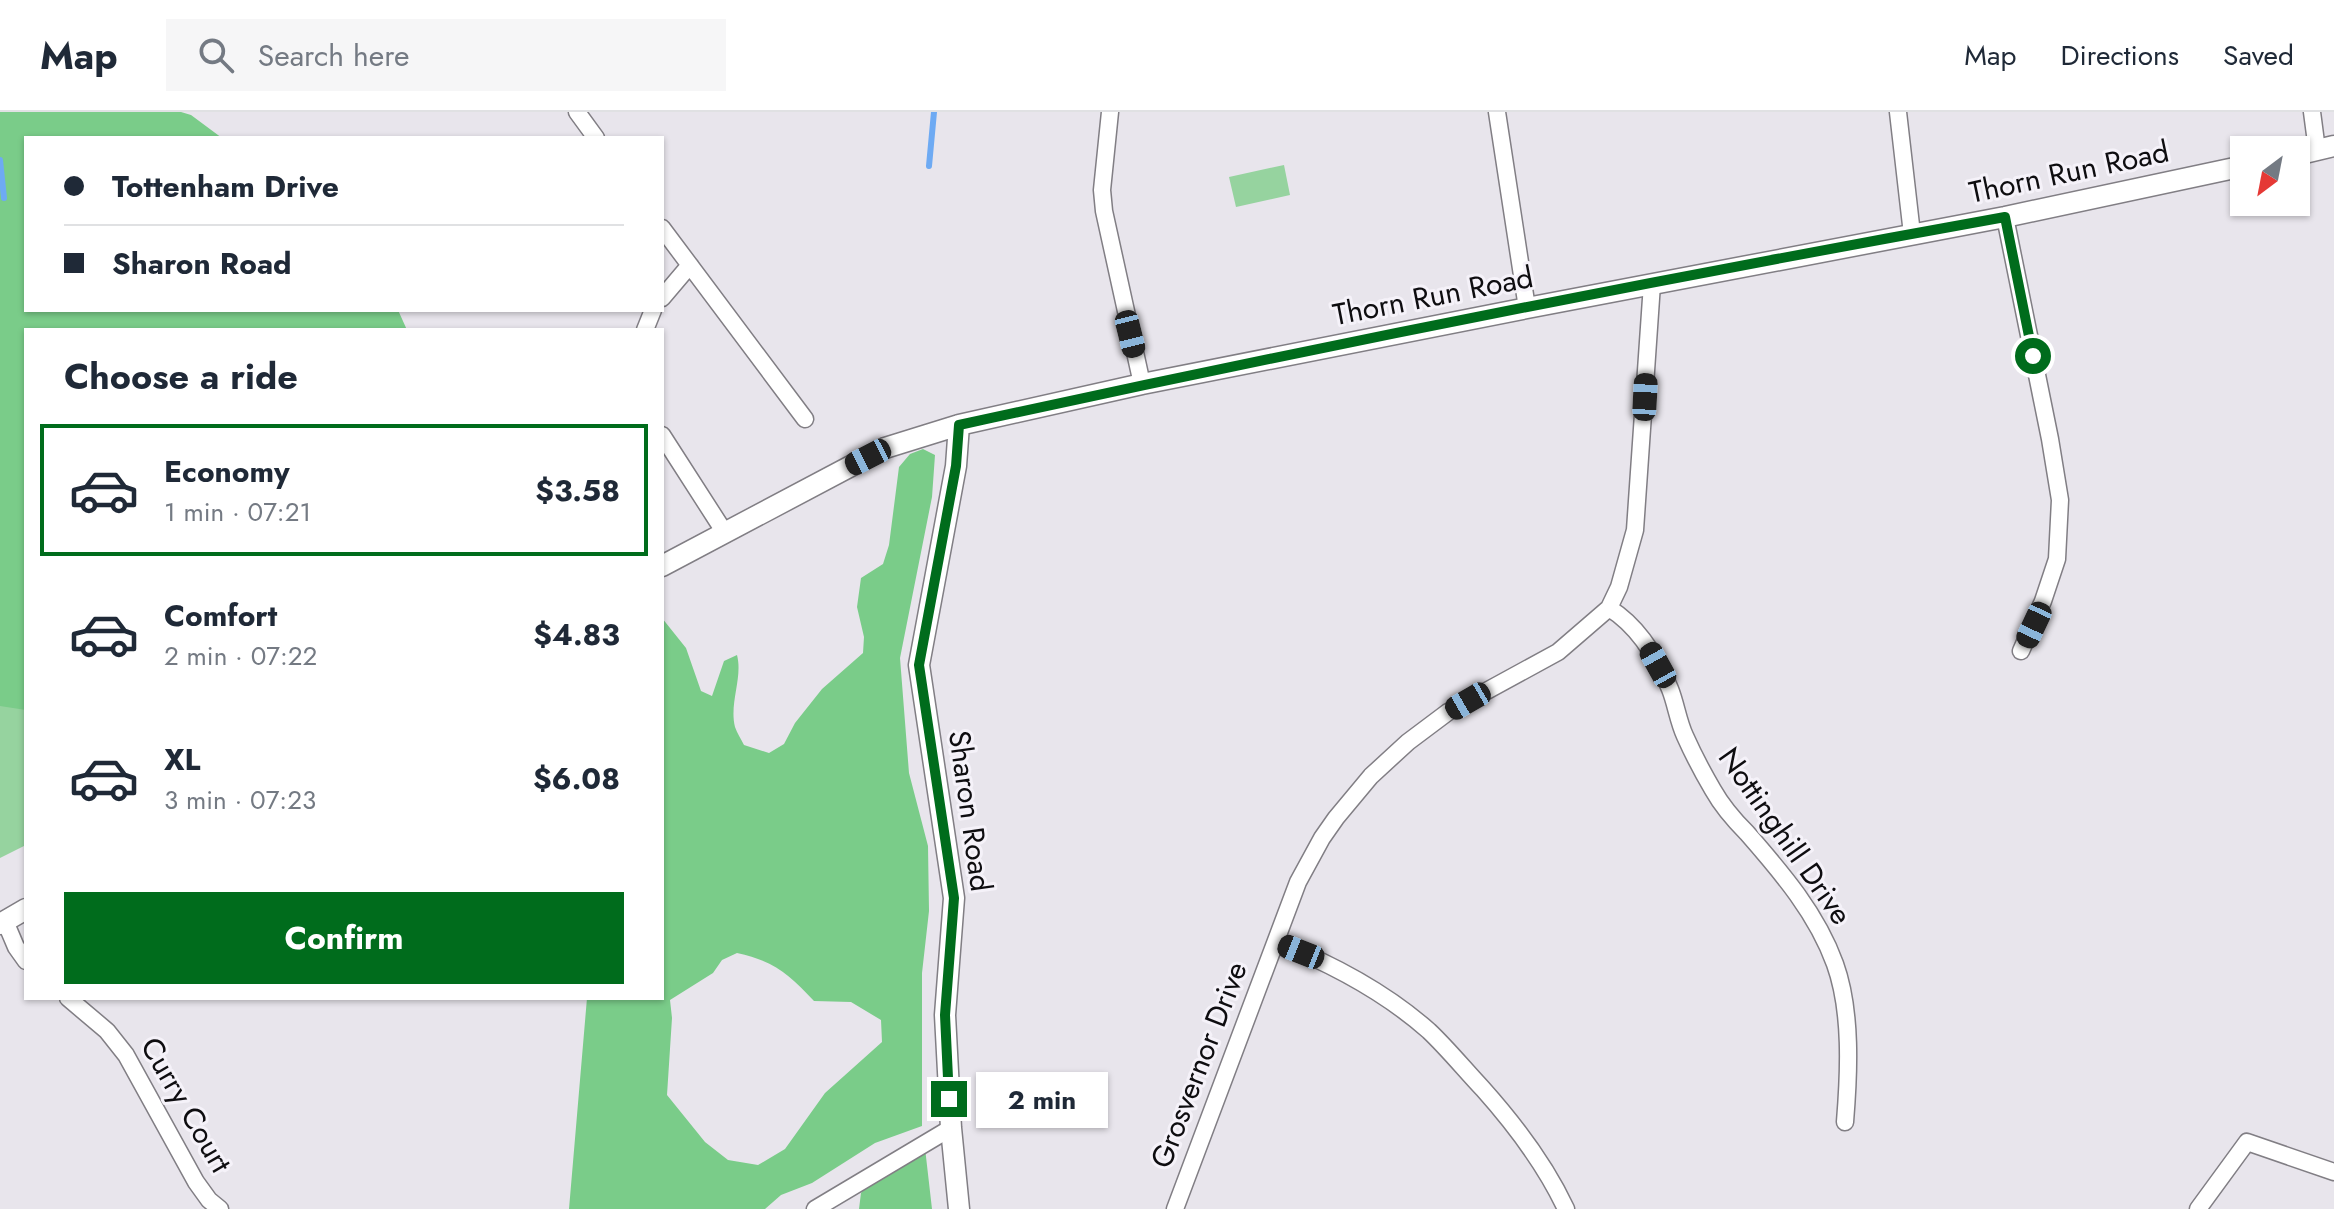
<!DOCTYPE html>
<meta charset="utf-8">
<style>
body{margin:0;font-family:Jost,sans-serif;background:#f6f6f7;color:#1f2937;height:100vh;display:flex;flex-direction:column;font-size:30px;white-space:nowrap}
*{box-sizing:border-box;margin:0}
p{font-size:26px;color:#747a83}
.icon{flex:none;width:44px;height:44px;fill:none;stroke:currentColor;stroke-width:2;stroke-linecap:round;stroke-linejoin:round}
.map{position:relative;flex:1;overflow:hidden}
.panel{position:absolute;left:24px;top:216px;width:640px;height:672px;display:flex;flex-direction:column;background:#fff;border-radius:0px;box-shadow:0 2px 6px #0004}
.panel>*{flex:none}
.top-card{position:absolute;left:24px;top:24px;width:640px;height:176px;border-radius:0px;box-shadow:0 2px 6px #0004;display:grid;align-content:center;height:176px;padding:0 40px;background:#fff}
.needle{width:52px;rotate:212deg}
.controls{position:absolute;left:2230px;top:24px;display:grid;gap:16px}
.controls a{display:grid;place-items:center;width:80px;height:80px;border-radius:0px;background:#fff;box-shadow:0 2px 6px #0004;font-size:40px}
.end{position:absolute;width:36px;height:36px;margin:-18px;border:10px solid #006c1c;background:#fff;box-shadow:0 0 0 4px #fff}
.from{border-radius:50%}
.bubble{position:absolute;height:56px;border-radius:0px;background:#fff;box-shadow:0 2px 6px #0004;font-size:26px;font-weight:700;line-height:56px;text-align:center}
.car{position:absolute;width:24px;height:48px;margin:-24px -12px;border-radius:10px;box-shadow:0 0 6px 2px #0007;background:linear-gradient(#222 24%,#8ab4d8 0 40%,#222 0 76%,#8ab4d8 0 86%,#222 0)}
.top-card b{display:flex;align-items:center;gap:28px;height:76px;font-size:30px}
.top-card b+b{border-top:2px solid #e0e1e3}
.top-card i{width:20px;height:20px;background:#1f2937}
ul{padding:0;list-style:none}
li{display:flex;align-items:center;gap:24px;height:132px;margin:0 16px 12px;padding:0 24px;border:4px solid transparent;border-radius:0px}
li div{flex:1}
li b{display:block;font-size:30px}
li em{font-style:normal;font-weight:700}
li.current{border-color:#006c1c}
li>.icon{width:72px;height:72px;stroke-width:1.5}
h2{padding:0 40px;font-size:36px;line-height:96px}
.button{display:flex;gap:16px;margin-top:auto;padding:16px 40px}
.button a{flex:1;height:92px;border-radius:0px;background:#006c1c;color:#fff;font-size:32px;font-weight:700;line-height:92px;text-align:center}
header{display:flex;align-items:center;gap:48px;box-sizing:border-box;height:112px;padding:0 40px;background:#fff;border-bottom:2px solid #e0e1e3}
header strong{font-size:38px}
nav{display:flex;gap:44px;margin-inline-start:auto;font-size:28px}
.search{width:560px;height:72px;background:#f6f6f7;display:flex;align-items:center;gap:20px;box-sizing:border-box;padding:0 28px;border-radius:0px;color:#747a83;font-size:30px}
.map>svg:first-child{display:block}
.green{fill:#96d39f}
.forest{fill:#7acc89;fill-rule:evenodd}
.lines{fill:none;stroke-linecap:round;stroke-linejoin:round}
.stream{stroke:#6eaaf3;stroke-width:6}
.minor-casing{stroke:#817e84;stroke-width:19}
.tertiary-casing{stroke:#817e84;stroke-width:23}
.minor{stroke:#fff;stroke-width:16}
.tertiary{stroke:#fff;stroke-width:20}
.route{stroke:#006c1c;stroke-width:10}
.labels{text-anchor:middle;stroke-width:6;stroke-linejoin:round;paint-order:stroke}
.street-label{font-size:30px;fill:#0e0d10;stroke:#f5f2f9}
</style>
<header>
<strong>Map</strong>
<div class="search"><svg class="icon" aria-label="search" viewBox="0 0 24 24"><circle cx="10" cy="10" r="6"/><path d="M15 15l6 6"/></svg>Search here</div>
<nav><a>Map</a><a>Directions</a><a>Saved</a></nav>
</header>
<div class="map">
<svg width="2334" height="1097" viewBox="0 0 2334 1097">
<rect width="100%" height="100%" fill="#e8e5ec"/>
<!-- green -->
<path class="green" d="M0 0H18L26 295V733L0 746Z
M1284 53 1290 83 1236 95 1229 65Z"/>
<!-- forest -->
<path class="forest" d="M0 0H181L191 3 222 26H26V198H398L407 218H26V598L0 594Z
M923 337 935 343 932 385 900 546 909 661 928 734 929 799 922 861V1014L875 1031 812 1071 781 1083 765 1097H569L587 886H662V506L686 536 701 579 712 584 724 549 737 543C743 566 729 591 735 615 737 621 741 627 744 633L769 641 784 632 795 611 822 577 863 541 864 525 857 495 861 466 883 452 889 433 899 355 910 342ZM737 841C774 849 789 862 814 889L851 890 881 908 882 930 825 981 785 1037 758 1053 728 1048 705 1030 667 983 672 906 670 888 713 861 722 848Z
M925 1036 932 1097H859L861 1081 870 1070Z"/>
<g class="lines">
<!-- stream -->
<path class="stream" d="M0 48 4 86
M929 54 934 0"/>
<defs>
<path id="minor" d="M577 0 596 26
M1110 0 1102 78 1104 99 1142 272
M1497 0 1527 196
M1898 0 1912 122
M2312 0 2317 38
M2005 105 2050 327 2060 388 2057 447 2043 489 2021 539
M662 116 805 307
M662 186 690 153
M645 218 653 198
M662 323 725 421
M1609 496C1638 514 1657 545 1670 577 1676 592 1678 609 1685 624 1693 642 1703 661 1713 678 1722 694 1734 708 1747 721 1782 761 1817 802 1835 852 1852 899 1849 961 1845 1010
M5 809 16 835 26 849
M1277 830C1332 852 1384 879 1429 919 1448 937 1465 958 1483 977 1516 1014 1545 1052 1566 1097
M68 886 107 919 126 943 196 1070 209 1088 220 1097
M815 1097 951 1016
M1175 1097 1298 770 1322 726 1336 706 1371 664 1408 630 1448 600 1558 540 1609 496 1619 475 1635 418 1652 172
M2198 1097 2247 1030 2334 1060"/>
<path id="tertiary" d="M2296 43 2334 34
M959 313 956 354 919 553 954 786 945 903 951 1016 959 1097
M662 454 885 336 959 313 1142 272 1527 196 2005 105 2244 54
M0 812 26 797"/>
</defs>
<!-- minor casing -->
<use href="#minor" class="minor-casing"/>
<!-- tertiary casing -->
<use href="#tertiary" class="tertiary-casing"/>
<!-- minor -->
<use href="#minor" class="minor"/>
<!-- tertiary -->
<use href="#tertiary" class="tertiary"/>
</g>
<g class="lines">
<!-- route -->
<path class="route" d="M949 987 945 903 954 786 919 553 956 354 959 313C1306 237 1655 168 2005 105L2033 244"/>
</g>
<g class="labels">
<!-- street labels -->
<g class="street-label">
<text transform="translate(2069 60) rotate(-12)" y="10">Thorn Run Road</text>
<text transform="translate(1433 184) rotate(-11)" y="10">Thorn Run Road</text>
<text transform="translate(970 699) rotate(82)" y="10">Sharon Road</text>
<text transform="translate(1785 724) rotate(55)" y="10">Nottinghill Drive</text>
<text transform="translate(1199 953) rotate(-69)" y="10">Grosvernor Drive</text>
<text transform="translate(186 993) rotate(60)" y="10">Curry Court</text>
</g>
</g>
</svg>
<div class="controls">
<a><svg class="needle" viewBox="-14 -14 28 28"><path d="M0-13l5 13h-10z" fill="#e53935"/><path d="M0 13l5-13h-10z" fill="#747a83"/></svg></a>
</div>
<i class="end from" style="left:2033px;top:244px"></i>
<i class="end" style="left:949px;top:987px"></i>
<div class="bubble" style="left:976px;top:960px;width:132px">2 min</div>
<i class="car" style="left:1130px;top:222px;rotate:166deg"></i>
<i class="car" style="left:1645px;top:285px;rotate:3deg"></i>
<i class="car" style="left:868px;top:345px;rotate:243deg"></i>
<i class="car" style="left:2034px;top:513px;rotate:205deg"></i>
<i class="car" style="left:1658px;top:553px;rotate:331deg"></i>
<i class="car" style="left:1468px;top:589px;rotate:240deg"></i>
<i class="car" style="left:1301px;top:840px;rotate:292deg"></i>
<div class="top-card">
<b><i class="from"></i>Tottenham Drive</b>
<b><i></i>Sharon Road</b>
</div>
<section class="panel">
<h2>Choose a ride</h2>
<ul>
<li class="current"><svg class="icon" aria-label="car" viewBox="0 0 24 24"><path d="M5 17H2v-5l4-1 3-4h7l3 4 3 1v5h-3M9 17h6M6 11h13"/><circle cx="7" cy="17" r="2"/><circle cx="17" cy="17" r="2"/></svg><div><b>Economy</b><p>1 min · 07:21</p></div><em>$3.58</em></li>
<li><svg class="icon" aria-label="car" viewBox="0 0 24 24"><path d="M5 17H2v-5l4-1 3-4h7l3 4 3 1v5h-3M9 17h6M6 11h13"/><circle cx="7" cy="17" r="2"/><circle cx="17" cy="17" r="2"/></svg><div><b>Comfort</b><p>2 min · 07:22</p></div><em>$4.83</em></li>
<li><svg class="icon" aria-label="car" viewBox="0 0 24 24"><path d="M5 17H2v-5l4-1 3-4h7l3 4 3 1v5h-3M9 17h6M6 11h13"/><circle cx="7" cy="17" r="2"/><circle cx="17" cy="17" r="2"/></svg><div><b>XL</b><p>3 min · 07:23</p></div><em>$6.08</em></li>
</ul>
<div class="button"><a>Confirm</a></div>
</section>
</div>
